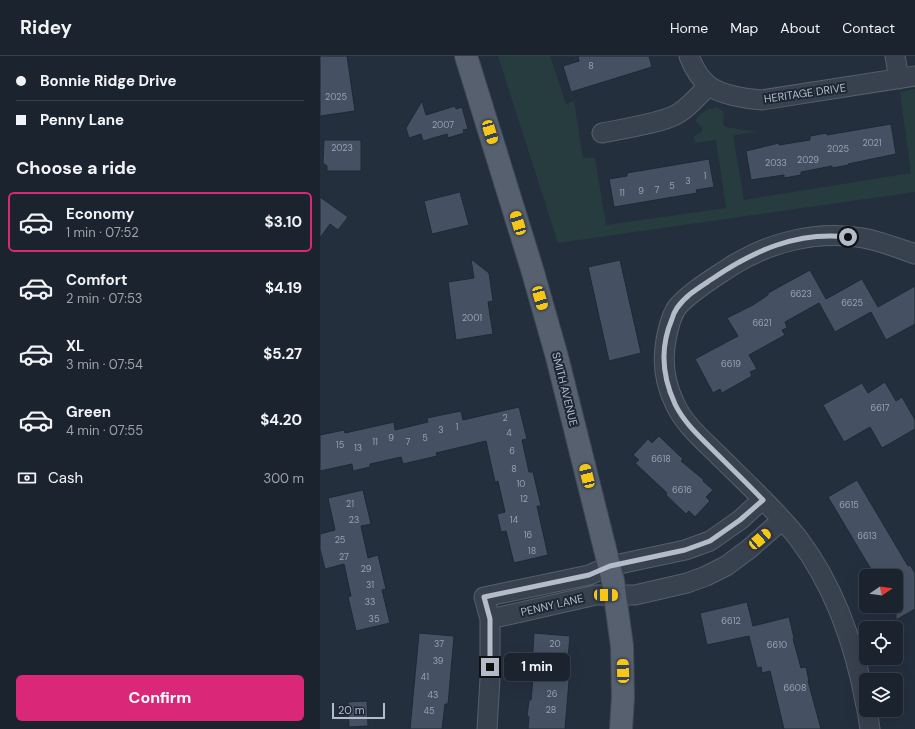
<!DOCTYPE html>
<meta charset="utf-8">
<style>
body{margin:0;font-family:"DM Sans",sans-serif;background:#282f3a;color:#f1f3f6;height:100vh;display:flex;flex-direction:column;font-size:15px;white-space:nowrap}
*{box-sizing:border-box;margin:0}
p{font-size:13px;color:#a0a4aa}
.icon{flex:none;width:22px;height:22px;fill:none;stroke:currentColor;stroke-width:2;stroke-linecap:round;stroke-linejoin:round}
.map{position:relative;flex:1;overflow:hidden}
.panel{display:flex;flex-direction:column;background:#1b232e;width:320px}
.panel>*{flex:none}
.banner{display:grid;align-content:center;height:88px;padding:0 16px;background:#1b232e}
.needle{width:26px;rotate:77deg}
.tools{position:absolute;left:539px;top:513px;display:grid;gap:8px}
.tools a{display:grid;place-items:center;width:44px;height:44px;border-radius:6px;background:#1b232e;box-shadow:0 4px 16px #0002,0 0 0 1px #39404a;font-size:20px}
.scale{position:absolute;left:12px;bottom:10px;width:53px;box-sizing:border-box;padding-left:4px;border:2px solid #b4bcc9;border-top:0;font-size:11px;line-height:14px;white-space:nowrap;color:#b4bcc9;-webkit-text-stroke:3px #1d2633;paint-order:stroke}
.end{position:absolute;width:18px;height:18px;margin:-9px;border:5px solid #b4bcc9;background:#111;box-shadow:0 0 0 2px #111}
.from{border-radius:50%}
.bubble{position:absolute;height:28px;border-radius:6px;background:#1b232e;box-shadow:0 4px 16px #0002,0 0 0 1px #39404a;font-size:13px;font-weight:700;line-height:28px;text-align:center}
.car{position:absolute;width:12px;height:24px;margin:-12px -6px;border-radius:5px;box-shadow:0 0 3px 1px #0007;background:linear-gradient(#f5c518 24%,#345 0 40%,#f5c518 0 76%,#345 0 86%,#f5c518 0)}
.banner b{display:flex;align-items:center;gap:14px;height:38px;font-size:15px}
.banner b+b{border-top:1px solid #39404a}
.banner i{width:10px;height:10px;background:#f1f3f6}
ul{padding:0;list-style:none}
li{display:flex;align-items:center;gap:12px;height:60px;margin:0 8px 6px;padding:0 8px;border:2px solid transparent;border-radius:6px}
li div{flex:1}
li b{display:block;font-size:15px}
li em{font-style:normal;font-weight:700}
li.on{border-color:#db2777}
li>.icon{width:36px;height:36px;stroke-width:1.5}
h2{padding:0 16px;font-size:18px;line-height:48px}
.pay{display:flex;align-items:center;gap:10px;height:44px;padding:0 16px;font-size:15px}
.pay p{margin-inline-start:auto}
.primary-button{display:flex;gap:8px;margin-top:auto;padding:8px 16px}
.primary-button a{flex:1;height:46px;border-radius:6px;background:#db2777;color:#fff;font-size:16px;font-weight:700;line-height:46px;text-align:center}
header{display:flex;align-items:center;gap:24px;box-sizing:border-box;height:56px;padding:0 20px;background:#1b232e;border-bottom:1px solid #39404a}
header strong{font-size:19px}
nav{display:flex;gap:22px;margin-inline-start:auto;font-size:14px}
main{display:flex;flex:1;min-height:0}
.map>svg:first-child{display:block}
.green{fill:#263c3f}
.building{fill:#455162;stroke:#1f2835}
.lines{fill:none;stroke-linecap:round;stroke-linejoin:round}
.minor-casing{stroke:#565f6c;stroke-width:21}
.major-casing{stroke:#414a57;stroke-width:24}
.minor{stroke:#38414e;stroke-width:19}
.major{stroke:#56606e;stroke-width:22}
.route{stroke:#b4bcc9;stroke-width:5}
.labels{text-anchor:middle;stroke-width:4;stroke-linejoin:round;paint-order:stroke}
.number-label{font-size:9px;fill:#98a1af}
.street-label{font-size:11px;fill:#b4bcc9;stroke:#1d2633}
</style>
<header>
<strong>Ridey</strong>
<nav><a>Home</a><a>Map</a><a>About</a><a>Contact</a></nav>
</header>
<main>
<section class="panel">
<div class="banner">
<b><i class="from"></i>Bonnie Ridge Drive</b>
<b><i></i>Penny Lane</b>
</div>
<h2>Choose a ride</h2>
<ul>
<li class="on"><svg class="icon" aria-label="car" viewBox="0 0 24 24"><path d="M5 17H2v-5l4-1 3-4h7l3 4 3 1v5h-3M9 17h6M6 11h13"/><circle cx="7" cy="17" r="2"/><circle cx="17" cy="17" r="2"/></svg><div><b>Economy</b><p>1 min · 07:52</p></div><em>$3.10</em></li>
<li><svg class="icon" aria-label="car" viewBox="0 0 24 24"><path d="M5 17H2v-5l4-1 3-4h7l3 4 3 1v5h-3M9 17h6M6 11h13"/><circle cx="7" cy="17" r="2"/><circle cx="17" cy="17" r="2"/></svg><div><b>Comfort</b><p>2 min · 07:53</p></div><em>$4.19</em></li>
<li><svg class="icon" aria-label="car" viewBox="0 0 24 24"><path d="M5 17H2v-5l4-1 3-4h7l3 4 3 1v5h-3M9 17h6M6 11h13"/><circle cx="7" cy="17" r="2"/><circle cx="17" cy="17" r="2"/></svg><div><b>XL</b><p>3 min · 07:54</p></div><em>$5.27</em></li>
<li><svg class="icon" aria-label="car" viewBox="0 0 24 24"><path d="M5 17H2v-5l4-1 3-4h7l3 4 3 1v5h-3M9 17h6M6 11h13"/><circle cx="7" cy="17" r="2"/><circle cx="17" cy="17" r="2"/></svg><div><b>Green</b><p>4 min · 07:55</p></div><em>$4.20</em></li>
</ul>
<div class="pay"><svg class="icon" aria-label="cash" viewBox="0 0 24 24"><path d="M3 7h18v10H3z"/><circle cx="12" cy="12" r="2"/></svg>Cash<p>300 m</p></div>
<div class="primary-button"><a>Confirm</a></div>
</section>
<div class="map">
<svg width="595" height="673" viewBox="0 0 595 673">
<rect width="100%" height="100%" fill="#242f3e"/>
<!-- green -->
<path class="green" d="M178 0H230L246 48 254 45 263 102H275L286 169 406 152 396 84 375 87 374 80 382 76V72L375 65C381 56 387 53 397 51L404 56 403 69 406 71 437 76 413 79 424 144 591 117 580 36 595 33V136L238 187Z"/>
<!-- building -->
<path class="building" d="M0 0H27L35 55 0 60Z
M258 0H329L332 11 251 36 243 10 259 5Z
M102 45 106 59 135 50 136 53 142 51 148 73 143 74 144 77 128 82 127 78 103 85 101 78 89 82 86 72Z
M571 68 576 98 528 108 529 109 512 112V110L481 116V119L464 122V119L431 124 426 95 459 87V89L490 84V80L507 77V79Z
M4 84H41V115H7V110L3 107Z
M389 103 394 131 376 134 377 137 294 151 289 123 307 120V117Z
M140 136 149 169 112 178 104 145Z
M0 141 28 161 18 174 10 168 0 182Z
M151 203 169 217 173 245 168 246 173 278 136 284 128 226 154 222Z
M300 204 321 297 289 305 268 211Z
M490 214 506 243 542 223 558 251 595 230V268L566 284 551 256 515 276 499 247 465 266 467 272 462 274 465 279 429 299 437 313 430 316 432 320 402 337 400 333 393 337 375 303 418 280 407 262 433 249 448 239V237Z
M565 326 576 345 582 341 595 364V373L562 392 550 371 524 386 503 349 542 327 548 337Z
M199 351 207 383 202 384 209 416H213L221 450H217L228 499 194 507 186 475 181 476 177 458 185 456 178 425 175 426 166 385 116 397 117 400 83 408 81 401 50 408V411L33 415 32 408 0 415V379L24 374 25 377 74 366 75 374 108 366 107 362 141 355 143 364Z
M339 380 363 403 361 405 384 424 383 425 393 434 386 441 390 445 375 461 369 455 366 458 346 439 347 437 315 407 319 404 313 399 328 383 332 387Z
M537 424 588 510 590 509 595 517V553L576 564V520H555L508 441Z
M43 434 51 468 41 470 48 502 58 499 66 533 62 534 70 567 36 575 28 541 31 540 24 508 5 513 0 493V478L15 474 8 442Z
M427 546 433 570 469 561 474 582 473 583 481 612 486 611 489 625H488L501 673H464L450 615 442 617 441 611 437 612 429 580 387 589 380 557Z
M99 577 134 580 128 648H125L122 673H90Z
M214 577 250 580 247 613H250L245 673H208L209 661 207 660 209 644H211L214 611 212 610Z
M47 645 48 670 29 671 28 646Z"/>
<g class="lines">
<defs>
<path id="minor" d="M369 0C373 10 379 22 388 29 400 39 427 43 442 44L595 20
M575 0 579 23
M282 77C301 73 344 67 359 57 370 50 379 39 388 30
M170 563 276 539H315L367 527 386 520 406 510 429 493 462 464
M546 650C535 589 515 531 478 482 454 452 424 425 397 398 382 383 364 368 355 348 345 328 342 306 346 284 348 273 351 259 358 250 373 234 392 223 410 211 449 186 497 174 543 182 560 185 578 192 595 198
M547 654 550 673
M167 673 170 623V563L164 541 269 519 290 510 365 494 390 485 420 464 443 443"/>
<path id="major" d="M146 0 212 213 237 301 293 525 302 590 303 641 301 673"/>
</defs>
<!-- minor casing -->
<use href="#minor" class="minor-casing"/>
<!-- major casing -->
<use href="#major" class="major-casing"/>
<!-- minor -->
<use href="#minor" class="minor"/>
<!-- major -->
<use href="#major" class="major"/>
</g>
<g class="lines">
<!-- route -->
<path class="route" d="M170 611V563L164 541 269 519 290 510 365 494 390 485 420 464 443 444C426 426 408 409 391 392 378 379 363 365 355 348 342 320 340 291 352 263 353 259 355 255 357 252 366 239 380 231 392 223 433 195 477 175 528 181"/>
</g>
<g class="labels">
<!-- number labels -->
<g class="number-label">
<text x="271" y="13">8</text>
<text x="16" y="44">2025</text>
<text x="123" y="72">2007</text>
<text x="552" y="90">2021</text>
<text x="22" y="95">2023</text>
<text x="518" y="96">2025</text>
<text x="488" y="107">2029</text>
<text x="456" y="110">2033</text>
<text x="385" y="123">1</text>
<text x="368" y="128">3</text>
<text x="352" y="133">5</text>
<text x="337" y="137">7</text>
<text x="321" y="138">9</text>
<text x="302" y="140">11</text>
<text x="481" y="241">6623</text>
<text x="532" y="250">6625</text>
<text x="152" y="265">2001</text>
<text x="442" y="270">6621</text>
<text x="411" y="311">6619</text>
<text x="560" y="355">6617</text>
<text x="185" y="365">2</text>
<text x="137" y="374">1</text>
<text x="121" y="377">3</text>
<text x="189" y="380">4</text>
<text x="71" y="385">9</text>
<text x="105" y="385">5</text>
<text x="55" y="389">11</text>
<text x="88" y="389">7</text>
<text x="20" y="392">15</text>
<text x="38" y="395">13</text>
<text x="192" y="398">6</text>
<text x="341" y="406">6618</text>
<text x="194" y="416">8</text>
<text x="201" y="431">10</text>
<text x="362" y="437">6616</text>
<text x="204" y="446">12</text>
<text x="30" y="451">21</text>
<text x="529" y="452">6615</text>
<text x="34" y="467">23</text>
<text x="194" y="467">14</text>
<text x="208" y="482">16</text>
<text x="547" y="483">6613</text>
<text x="20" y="487">25</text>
<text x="212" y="498">18</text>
<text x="24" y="504">27</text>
<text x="46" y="516">29</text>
<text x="50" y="532">31</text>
<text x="50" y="549">33</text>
<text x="54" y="566">35</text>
<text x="411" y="568">6612</text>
<text x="119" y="591">37</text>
<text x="235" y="591">20</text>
<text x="457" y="592">6610</text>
<text x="118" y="608">39</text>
<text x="105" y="624">41</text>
<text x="475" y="635">6608</text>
<text x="232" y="641">26</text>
<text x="113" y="642">43</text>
<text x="231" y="657">28</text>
<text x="109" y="658">45</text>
</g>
<!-- street labels -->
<g class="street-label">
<text transform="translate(485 37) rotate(-8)" y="4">HERITAGE DRIVE</text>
<text transform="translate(245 333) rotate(76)" y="4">SMITH AVENUE</text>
<text transform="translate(232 549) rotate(-13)" y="4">PENNY LANE</text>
</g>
</g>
</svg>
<div class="tools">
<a><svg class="needle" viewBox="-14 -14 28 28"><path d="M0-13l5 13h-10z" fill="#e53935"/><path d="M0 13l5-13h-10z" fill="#a0a4aa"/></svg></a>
<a><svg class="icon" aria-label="locate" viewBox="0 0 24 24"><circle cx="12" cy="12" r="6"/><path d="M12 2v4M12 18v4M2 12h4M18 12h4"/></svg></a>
<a><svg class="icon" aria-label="layers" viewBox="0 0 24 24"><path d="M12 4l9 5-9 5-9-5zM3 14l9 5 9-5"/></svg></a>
</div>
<div class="scale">20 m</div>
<i class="end from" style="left:528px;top:181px"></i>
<i class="end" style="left:170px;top:611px"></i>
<div class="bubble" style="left:184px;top:597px;width:66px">1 min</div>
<i class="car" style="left:170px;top:76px;rotate:163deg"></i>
<i class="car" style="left:198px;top:167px;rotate:343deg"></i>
<i class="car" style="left:220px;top:242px;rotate:164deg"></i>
<i class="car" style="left:267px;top:420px;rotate:346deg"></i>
<i class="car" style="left:440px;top:483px;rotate:49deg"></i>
<i class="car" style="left:286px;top:539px;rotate:91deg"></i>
<i class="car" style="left:303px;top:615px;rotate:358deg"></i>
</div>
</main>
